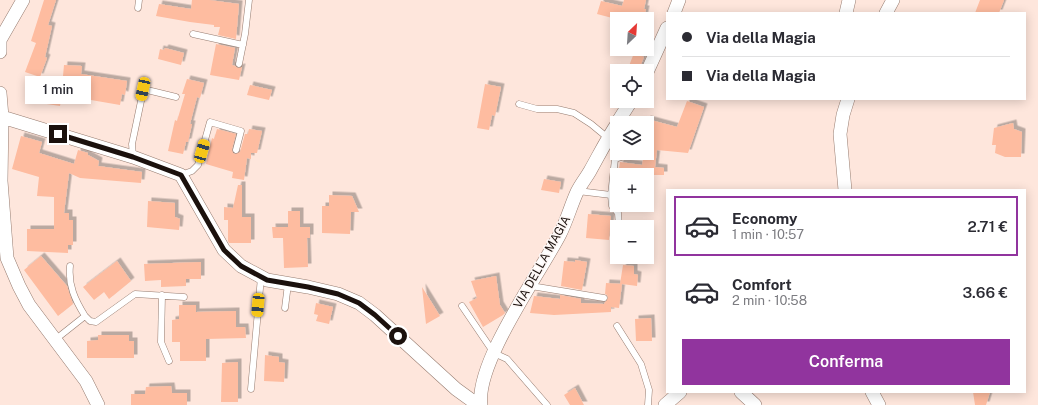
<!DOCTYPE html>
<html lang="it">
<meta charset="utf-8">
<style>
body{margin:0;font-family:"Public Sans",sans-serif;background:#f7f7f7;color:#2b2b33;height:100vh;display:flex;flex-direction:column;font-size:15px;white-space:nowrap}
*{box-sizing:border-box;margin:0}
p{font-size:13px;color:#7c7c81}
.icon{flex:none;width:22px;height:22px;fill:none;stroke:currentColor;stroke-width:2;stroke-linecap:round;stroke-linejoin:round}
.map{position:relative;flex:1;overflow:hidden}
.details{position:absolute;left:666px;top:189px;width:360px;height:204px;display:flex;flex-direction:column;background:#fff;border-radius:0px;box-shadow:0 2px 10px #0003}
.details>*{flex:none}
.hud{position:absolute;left:666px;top:12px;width:360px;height:88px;border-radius:0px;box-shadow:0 2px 10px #0003;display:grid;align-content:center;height:88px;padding:0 16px;background:#fff}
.needle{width:26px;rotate:25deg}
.buttons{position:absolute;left:610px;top:12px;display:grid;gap:8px}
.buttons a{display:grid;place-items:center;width:44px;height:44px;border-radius:0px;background:#fff;box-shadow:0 2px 10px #0003;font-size:20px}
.end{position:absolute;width:18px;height:18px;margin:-9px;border:5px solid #1b110d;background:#fff;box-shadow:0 0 0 2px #fff}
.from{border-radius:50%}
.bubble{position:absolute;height:28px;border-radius:0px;background:#fff;box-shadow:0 2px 10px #0003;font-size:13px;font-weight:600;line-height:28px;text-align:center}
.car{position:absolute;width:12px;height:24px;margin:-12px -6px;border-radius:5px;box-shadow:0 0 3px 1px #0007;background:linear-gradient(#f5c518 24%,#345 0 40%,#f5c518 0 76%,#345 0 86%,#f5c518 0)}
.hud b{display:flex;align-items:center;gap:14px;height:38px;font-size:15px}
.hud b+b{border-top:1px solid #e1e1e2}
.hud i{width:10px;height:10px;background:#2b2b33}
ul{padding:7px 0 0;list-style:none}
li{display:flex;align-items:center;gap:12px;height:60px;margin:0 8px 6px;padding:0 8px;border:2px solid transparent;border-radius:0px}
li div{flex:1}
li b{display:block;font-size:15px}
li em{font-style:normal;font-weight:600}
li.active{border-color:#91349e}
li>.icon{width:36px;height:36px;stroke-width:1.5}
.button{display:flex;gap:8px;margin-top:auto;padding:8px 16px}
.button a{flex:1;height:46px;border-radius:0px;background:#91349e;color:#fff;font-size:16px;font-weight:600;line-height:46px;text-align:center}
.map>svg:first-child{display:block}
.building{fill:#febca0;filter:url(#shadow)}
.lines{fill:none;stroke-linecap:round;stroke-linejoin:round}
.lane-casing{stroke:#967c70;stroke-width:7}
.street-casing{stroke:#967c70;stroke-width:14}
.lane{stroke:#fff;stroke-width:6}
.street{stroke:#fff;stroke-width:13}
.route{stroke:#1b110d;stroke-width:5}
.labels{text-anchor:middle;stroke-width:3;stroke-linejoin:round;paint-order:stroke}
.street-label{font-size:12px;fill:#1b110d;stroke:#fdf7f5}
</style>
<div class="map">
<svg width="1038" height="405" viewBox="0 0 1038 405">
<defs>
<filter id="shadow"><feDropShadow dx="3.5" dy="-3.5" stdDeviation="0" flood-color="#0004"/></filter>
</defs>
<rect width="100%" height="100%" fill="#fee6dc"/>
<!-- building -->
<path class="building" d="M44 0H56L48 25 52 26 45 57 47 58 40 77 25 72 36 43 31 41Z
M192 0H209L239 4 236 39 218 35 220 27H214V25L190 22 156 16 159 4 191 9Z
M624 0H646L644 9H646L644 19H616L597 14 601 1 622 6Z
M980 0H1004L999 13H975Z
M216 44 235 48 232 65 235 66 238 68 242 67 239 80 210 75Z
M165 48 184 53 181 65 158 59 160 49 164 50Z
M634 53 644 57 640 67 639 71H627Z
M64 65 82 66 81 74 127 81 125 95 122 94 120 105 62 95 60 106 40 103 43 83 62 87Z
M187 79 204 83 200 98 197 97 190 124H192L188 142H186L183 154 168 151 175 120 177 121 185 94H182Z
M485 84 501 87 495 116 492 115 489 130 477 128Z
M250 85 272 90 269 100 247 95Z
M687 101 704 107 688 153 657 150 655 167 664 168V175H618L620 162 642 165 644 153H647V119L677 127Z
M1013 123 1014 129 1022 132 1021 157H1005L995 153 996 145H992L994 128Z
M217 129 236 134 232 149 233 153 235 154 240 152 245 134H248L249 129 262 131 257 153H251V159L247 158 244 180 232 178 233 172 206 164 212 138 214 139Z
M21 136 42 142 39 153 74 164 78 150 88 153V155L99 161 98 166 142 172 141 183 80 178 69 173 64 213H69V220H73V245H68V253L27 251V229H54V197L37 196 39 177 12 169Z
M544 179 561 182 559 193 541 190Z
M238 185H242V217H251V243H229L228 241V220H224V207L233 208Z
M329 195 352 196 359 212H351L350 234 322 233V206H329Z
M148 201 175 203V217L180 219 179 230 147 227Z
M288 211H300V227H310V238H307L308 267 284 268 283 238H273L272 227H288Z
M588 214 611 216 609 240 586 238Z
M41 256 67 286 73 304 58 316 24 270Z
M575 260 587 262 582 290 561 286 564 261 575 262Z
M117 261 131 281 109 299 104 292 94 300 83 287Z
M201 262V279H186V286L161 287V280L145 281 144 264Z
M623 265 634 266V274L638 275 637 286 622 284 619 308 611 307V312L554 315 530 313 534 296 560 299V295L581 299V303L604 304 608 298 607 295 605 294 606 283 622 284H620Z
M496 276 500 305 505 313 503 315 483 327 469 302 477 298 471 281Z
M422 287 440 316 426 324Z
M316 303 333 307 329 324 316 321 318 315 314 314Z
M179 305H196V312L236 311V327H245L246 338 206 339V361H180V342H172V320L179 319Z
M651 318 652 341H636L635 319Z
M98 335H129V341H134V358H87V341L98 340Z
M265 355 279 357V362L285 363 284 382 264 381Z
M238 362V402H221L222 363Z
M171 386 172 393H187V405H131V394H145L146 387Z
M575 388 584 405H570L564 395Z
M973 392H990L986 405H975Z"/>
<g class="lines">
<defs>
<path id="lane" d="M138 8 139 0
M193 34 243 45
M239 64 245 34 249 0
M143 89 176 97
M519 104 537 109H557L574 113 591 124 608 138
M133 157 132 144 145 82
M181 175 192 171 198 165 210 122 241 131 236 150
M578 191 611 195 612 206 618 213 619 227
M611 195 615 159 625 156
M531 286 604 298
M162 295 161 342 169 361
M462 306 494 353 507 359 547 405
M285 308 288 284
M85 316 90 321 96 322 135 294 184 297
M617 326 641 364 649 390 648 405
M56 339 85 316C75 300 68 285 70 266
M251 389 261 277"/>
<path id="street" d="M674 13 679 0
M846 13 849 0
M886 13 893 0
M0 52V40L23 0
M647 72 667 28
M0 93 2 117 1 181 7 258 19 286 29 305 86 381 98 405
M2 117 133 157 181 175 224 250 241 266 267 280 308 287 338 294 359 303 375 315 456 389 478 405
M617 123 631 101
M845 190 840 134 843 115 848 99
M741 392 755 405
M872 392 879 405
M481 405C475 363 540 273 560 234 567 220 571 205 577 192 581 184 586 178 590 171 599 155 607 139 617 124
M665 405 680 392"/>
</defs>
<!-- lane casing -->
<use href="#lane" class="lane-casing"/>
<!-- street casing -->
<use href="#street" class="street-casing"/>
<!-- lane -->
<use href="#lane" class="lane"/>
<!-- street -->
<use href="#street" class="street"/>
</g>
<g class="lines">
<!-- route -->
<path class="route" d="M58 134 133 157 181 175 224 250 241 266 267 280 308 287 338 294 359 303 375 315 398 336"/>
</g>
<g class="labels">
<!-- street labels -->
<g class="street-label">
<text transform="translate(542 262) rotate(-61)" y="4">VIA DELLA MAGIA</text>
</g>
</g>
</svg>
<div class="buttons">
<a><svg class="needle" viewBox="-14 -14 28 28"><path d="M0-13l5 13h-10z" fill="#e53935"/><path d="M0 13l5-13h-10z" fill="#7c7c81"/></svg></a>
<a><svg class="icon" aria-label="locate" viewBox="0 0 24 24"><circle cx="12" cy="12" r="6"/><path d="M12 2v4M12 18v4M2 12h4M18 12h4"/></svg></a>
<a><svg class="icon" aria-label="layers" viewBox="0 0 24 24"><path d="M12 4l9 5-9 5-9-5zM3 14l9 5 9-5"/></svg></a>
<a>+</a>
<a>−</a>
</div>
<i class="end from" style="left:398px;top:336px"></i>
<i class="end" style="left:58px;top:134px"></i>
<div class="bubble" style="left:25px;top:76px;width:66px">1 min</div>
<i class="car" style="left:143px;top:89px;rotate:192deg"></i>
<i class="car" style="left:202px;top:151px;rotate:16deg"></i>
<i class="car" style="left:258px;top:305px;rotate:185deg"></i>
<div class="hud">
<b><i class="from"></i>Via della Magia</b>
<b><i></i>Via della Magia</b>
</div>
<section class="details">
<ul>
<li class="active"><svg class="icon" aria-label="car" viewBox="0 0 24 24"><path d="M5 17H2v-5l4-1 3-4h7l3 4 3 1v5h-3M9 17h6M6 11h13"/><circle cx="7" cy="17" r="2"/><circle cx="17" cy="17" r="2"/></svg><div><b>Economy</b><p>1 min · 10:57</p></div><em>2.71 €</em></li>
<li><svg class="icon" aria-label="car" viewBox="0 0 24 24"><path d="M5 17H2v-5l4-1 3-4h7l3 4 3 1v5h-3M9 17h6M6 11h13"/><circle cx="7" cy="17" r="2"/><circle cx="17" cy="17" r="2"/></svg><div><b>Comfort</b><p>2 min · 10:58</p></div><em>3.66 €</em></li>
</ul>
<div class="button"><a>Conferma</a></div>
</section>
</div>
